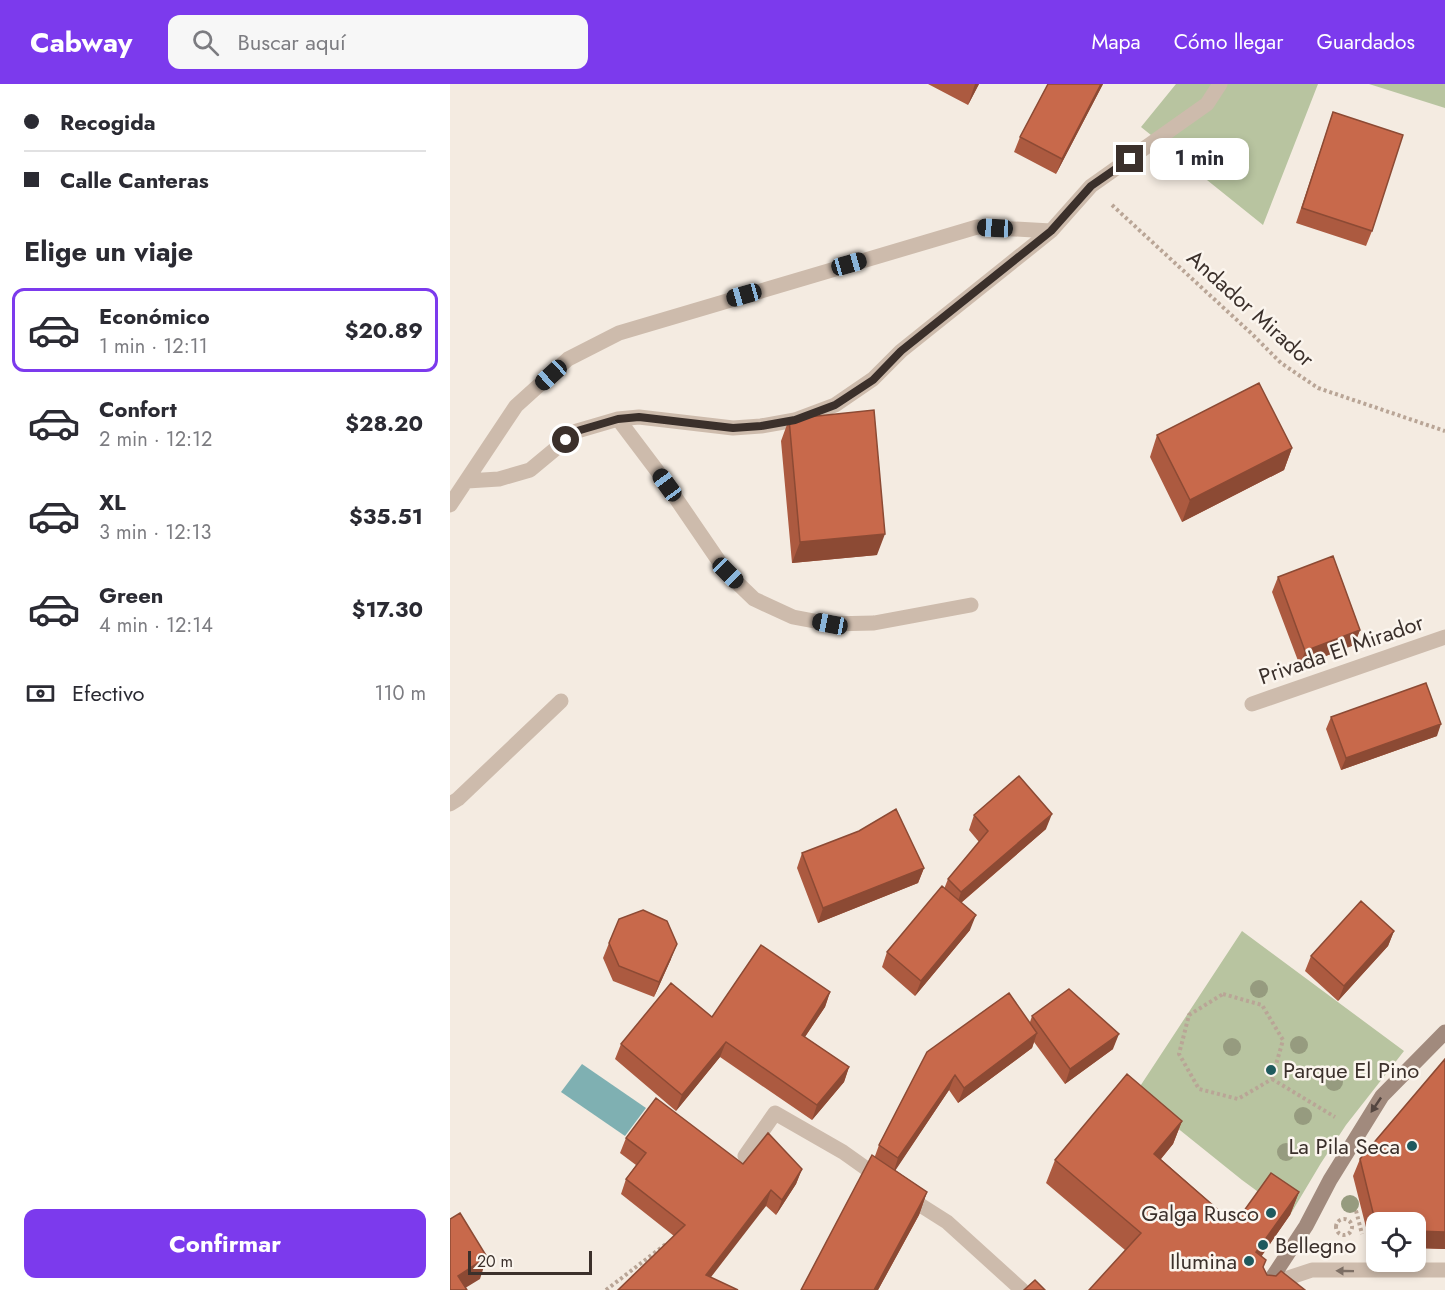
<!DOCTYPE html>
<html lang="es">
<meta charset="utf-8">
<style>
body{margin:0;font-family:Jost,sans-serif;background:#f7f7f7;color:#2b2b33;height:100vh;display:flex;flex-direction:column;font-size:22px;white-space:nowrap}
*{box-sizing:border-box;margin:0}
p{font-size:20px;color:#7c7c81}
.icon{flex:none;width:33px;height:33px;fill:none;stroke:currentColor;stroke-width:2;stroke-linecap:round;stroke-linejoin:round}
.map{position:relative;flex:1;overflow:hidden}
.sheet{display:flex;flex-direction:column;background:#fff;width:450px}
.sheet>*{flex:none}
.banner{display:grid;align-content:center;height:132px;padding:0 24px;background:#fff}
.buttons{position:absolute;left:916px;top:1128px;display:grid;gap:12px}
.buttons a{display:grid;place-items:center;width:60px;height:60px;border-radius:12px;background:#fff;box-shadow:0 3px 9px #0003;font-size:30px}
.scale{position:absolute;left:18px;bottom:15px;width:124px;box-sizing:border-box;padding-left:6px;border:3px solid #3b302b;border-top:0;font-size:16px;line-height:21px;white-space:nowrap;color:#3b302b;-webkit-text-stroke:4px #fbf5ee;paint-order:stroke}
.end{position:absolute;width:27px;height:27px;margin:-14px;border:8px solid #3b302b;background:#fff;box-shadow:0 0 0 3px #fff}
.from{border-radius:50%}
.bubble{position:absolute;height:42px;border-radius:12px;background:#fff;box-shadow:0 3px 9px #0003;font-size:20px;font-weight:700;line-height:42px;text-align:center}
.car{position:absolute;width:18px;height:36px;margin:-18px -9px;border-radius:8px;box-shadow:0 0 4px 2px #0007;background:linear-gradient(#222 24%,#8ab4d8 0 40%,#222 0 76%,#8ab4d8 0 86%,#222 0)}
.banner b{display:flex;align-items:center;gap:21px;height:57px;font-size:22px}
.banner b+b{border-top:2px solid #e1e1e2}
.banner i{width:15px;height:15px;background:#2b2b33}
ul{padding:0;list-style:none}
li{display:flex;align-items:center;gap:18px;height:84px;margin:0 12px 9px;padding:0 12px;border:3px solid transparent;border-radius:12px}
li div{flex:1}
li b{display:block;font-size:22px}
li em{font-style:normal;font-weight:700}
li.on{border-color:#7c3aed}
li>.icon{width:54px;height:54px;stroke-width:1.5}
h2{padding:0 24px;font-size:27px;line-height:72px}
.pay{display:flex;align-items:center;gap:15px;height:66px;padding:0 24px;font-size:22px}
.pay p{margin-inline-start:auto}
.cta{display:flex;gap:12px;margin-top:auto;padding:12px 24px}
.cta a{flex:1;height:69px;border-radius:12px;background:#7c3aed;color:#fff;font-size:24px;font-weight:700;line-height:69px;text-align:center}
header{display:flex;align-items:center;gap:36px;box-sizing:border-box;height:84px;padding:0 30px;background:#7c3aed;color:#fff}
header strong{font-size:28px}
nav{display:flex;gap:33px;margin-inline-start:auto;font-size:21px}
.search{width:420px;height:54px;background:#f7f7f7;display:flex;align-items:center;gap:15px;box-sizing:border-box;padding:0 21px;border-radius:12px;color:#7c7c81;font-size:22px}
main{display:flex;flex:1;min-height:0}
.map>svg:first-child{display:block}
.green{fill:#b8c4a0}
.water{fill:#7fb0b2}
.lines{fill:none;stroke-linecap:round;stroke-linejoin:round}
.path{stroke:#b9a596;stroke-width:4;stroke-dasharray:3 3;stroke-linecap:butt}
.street{stroke:#cdbbac;stroke-width:15}
.secondary{stroke:#a18a7d;stroke-width:15}
.tree{fill:#969b7f}
.wall{fill:#ac5a40}
.shaded-wall{fill:#8c4a34}
.building{fill:#c8694b;stroke:#8c4a34;stroke-width:1.5}
.oneway{fill:#544640}
.oneway2{fill:#7d6f65}
.route{stroke:#3b302b;stroke-width:8}
.poi-dot{fill:#1f5a5e;stroke:#fbf5ee;stroke-width:2}
.labels{text-anchor:middle;stroke-width:5;stroke-linejoin:round;paint-order:stroke}
.street-label{font-size:22px;fill:#3b302b;stroke:#fbf5ee}
.poi-label{font-size:22px;fill:#3b302b;stroke:#fbf5ee;text-anchor:end}
</style>
<header>
<strong>Cabway</strong>
<div class="search"><svg class="icon" aria-label="search" viewBox="0 0 24 24"><circle cx="10" cy="10" r="6"/><path d="M15 15l6 6"/></svg>Buscar aquí</div>
<nav><a>Mapa</a><a>Cómo llegar</a><a>Guardados</a></nav>
</header>
<main>
<section class="sheet">
<div class="banner">
<b><i class="from"></i>Recogida</b>
<b><i></i>Calle Canteras</b>
</div>
<h2>Elige un viaje</h2>
<ul>
<li class="on"><svg class="icon" aria-label="car" viewBox="0 0 24 24"><path d="M5 17H2v-5l4-1 3-4h7l3 4 3 1v5h-3M9 17h6M6 11h13"/><circle cx="7" cy="17" r="2"/><circle cx="17" cy="17" r="2"/></svg><div><b>Económico</b><p>1 min · 12:11</p></div><em>$20.89</em></li>
<li><svg class="icon" aria-label="car" viewBox="0 0 24 24"><path d="M5 17H2v-5l4-1 3-4h7l3 4 3 1v5h-3M9 17h6M6 11h13"/><circle cx="7" cy="17" r="2"/><circle cx="17" cy="17" r="2"/></svg><div><b>Confort</b><p>2 min · 12:12</p></div><em>$28.20</em></li>
<li><svg class="icon" aria-label="car" viewBox="0 0 24 24"><path d="M5 17H2v-5l4-1 3-4h7l3 4 3 1v5h-3M9 17h6M6 11h13"/><circle cx="7" cy="17" r="2"/><circle cx="17" cy="17" r="2"/></svg><div><b>XL</b><p>3 min · 12:13</p></div><em>$35.51</em></li>
<li><svg class="icon" aria-label="car" viewBox="0 0 24 24"><path d="M5 17H2v-5l4-1 3-4h7l3 4 3 1v5h-3M9 17h6M6 11h13"/><circle cx="7" cy="17" r="2"/><circle cx="17" cy="17" r="2"/></svg><div><b>Green</b><p>4 min · 12:14</p></div><em>$17.30</em></li>
</ul>
<div class="pay"><svg class="icon" aria-label="cash" viewBox="0 0 24 24"><path d="M3 7h18v10H3z"/><circle cx="12" cy="12" r="2"/></svg>Efectivo<p>110 m</p></div>
<div class="cta"><a>Confirmar</a></div>
</section>
<div class="map">
<svg width="995" height="1206" viewBox="0 0 995 1206">
<rect width="100%" height="100%" fill="#f4ebe1"/>
<!-- green -->
<path class="green" d="M726 0H868L813 141 691 43Z
M919 0H995V24Z
M792 847 954 967 896 1041 871 1079 840 1131 792 1096 685 1010Z"/>
<!-- water -->
<path class="water" d="M132 980 196 1024 175 1052 111 1008Z"/>
<g class="lines">
<!-- path -->
<path class="path" d="M662 121 802 250 831 279 868 304 995 347
M773 910 812 921 833 956 822 995 788 1015 749 1005 729 970 739 931Z
M822 995 885 1033
M903 1115 912 1150
M886 1143a8 8 0 1 1 16 0a8 8 0 1 1-16 0Z
M156 1206 216 1160"/>
<!-- street -->
<path class="street" d="M168 335 208 388 277 489 304 515 343 533 380 540 424 539 521 521
M17 397 49 395 80 386 127 347 168 335 189 333 283 344 311 342 345 336 385 321 423 295 451 267 601 147
M0 421 66 322 118 275 169 249 527 143 601 147 641 102 757 20 770 0
M802 620 995 553
M0 720 8 715 111 617
M295 1072 325 1029 393 1068 431 1095
M456 1112 497 1138 572 1206
M820 1200 862 1186H995"/>
<!-- secondary -->
<path class="secondary" d="M814 1206 856 1142 880 1096 932 1012 995 948"/>
</g>
<!-- trees -->
<g class="tree">
<circle cx="809" cy="905" r="9"/>
<circle cx="849" cy="961" r="9"/>
<circle cx="782" cy="963" r="9"/>
<circle cx="884" cy="998" r="9"/>
<circle cx="853" cy="1032" r="9"/>
<circle cx="836" cy="1068" r="9"/>
<circle cx="900" cy="1120" r="9"/>
</g>
<!-- wall -->
<path class="wall" d="M478 0H529L518 21Z
M598 0H653L606 90 564 68 570 53Z
M883 28 922 147 916 162 846 139Z
M339 335 427 471 342 479 331 357Z
M707 351 842 364 834 386 732 438 700 373Z
M828 493 910 546 904 561 850 582 822 508Z
M881 633 987 652 891 686 876 645Z
M524 731 596 745 511 819 520 846 465 912 432 883 437 868 494 805 498 795 529 758 519 746Z
M352 769 474 784 468 799 368 839 347 784Z
M944 847 938 862 888 917 855 887 861 872Z
M159 859 221 875 204 913 163 897 153 874Z
M380 908 375 923 355 953 399 983 394 998 362 1036 270 973 226 1027 165 975 171 960 262 933Z
M582 932 663 965 615 1000 584 958 582 964 508 1019 499 1006 445 1086 477 1108 469 1131 428 1206H351L425 1072 429 1061 477 968 580 938Z
M995 975V1165L966 1164V1138H927V1163H921L903 1092 910 1075Z
M732 1037 723 1060 711 1075 780 1136 786 1138 849 1108 840 1131 811 1172 813 1183 817 1191 675 1166 596 1099 605 1076Z
M176 1054 293 1080 352 1085 346 1100 326 1131 316 1122 168 1206 224 1152 171 1110 176 1095 186 1081 170 1069Z"/>
<!-- shaded-wall -->
<path class="shaded-wall" d="M525 0H529L518 21Z
M651 0H653L606 90 612 75Z
M842 364 834 386 732 438 740 416Z
M435 450 427 471 342 479 350 458Z
M910 546 904 561 850 582 855 567Z
M991 640 987 652 891 686 896 674Z
M602 730 596 745 506 823 511 808Z
M474 784 468 799 368 839 373 824Z
M526 831 520 846 465 912 471 897Z
M944 847 938 862 888 917 894 902Z
M227 860 221 875 204 913 209 898Z
M380 908 375 923 346 966 352 951Z
M587 949 582 964 508 1019 514 1004Z
M669 950 663 965 615 1000 620 985Z
M276 958 270 973 226 1027 232 1011Z
M399 983 394 998 362 1036 367 1021Z
M505 991 499 1006 443 1090 448 1074Z
M732 1037 723 1060 696 1093 704 1070Z
M352 1085 346 1100 326 1131 332 1116Z
M321 1106 316 1122 251 1206 256 1191Z
M477 1108 469 1131 428 1206H424Z
M849 1108 840 1131 798 1192 806 1168Z
M927 1147V1163H921Z
M966 1147 995 1148V1165L966 1164Z
M37 1173 30 1195 12 1206 8 1192Z"/>
<!-- building -->
<path class="building" d="M598 0H651L612 75 570 53Z
M883 28 953 51 922 147 852 124Z
M809 299 842 364 740 416 707 351Z
M424 326 435 450 350 458 339 335Z
M883 472 910 546 855 567 828 493Z
M976 599 991 640 896 674 881 633Z
M569 692 602 730 511 808 498 795 538 747 524 731Z
M446 725 474 784 373 824 352 769 409 747Z
M492 802 526 831 471 897 437 868Z
M911 817 944 847 894 902 861 872Z
M193 826 217 837 227 860 209 898 169 882 159 859 169 835Z
M311 861 380 908 352 951 399 983 367 1021 276 958 232 1011 171 960 221 899 262 933Z
M619 905 669 950 620 985 582 932Z
M559 909 587 949 514 1004 505 991 448 1074 429 1061 477 968Z
M995 975V1148L966 1147V1138H927V1145L910 1075Z
M677 990 732 1037 704 1070 780 1136 786 1138 821 1089 849 1108 806 1168 816 1176 813 1183 817 1191 826 1192 831 1187 855 1206H639L691 1149 605 1076Z
M206 1014 293 1080 318 1049 352 1085 332 1116 321 1106 256 1191 288 1206H168L235 1141 176 1095 196 1069 176 1054Z
M422 1071 477 1108 424 1206H351Z
M10 1129 37 1173 8 1192 17 1206H0V1135Z
M585 1196 595 1206H574Z"/>
<!-- one-way arrows -->
<defs><path id="oneway-solid" d="M-6-.8H1V-3.2L6.5 0L1 3.2V.8H-6Z" transform="scale(1.5)"/></defs>
<use class="oneway" href="#oneway-solid" transform="translate(926 1021) rotate(124)"/>
<use class="oneway2" href="#oneway-solid" transform="translate(895 1187) rotate(-179)"/>
<g class="lines">
<!-- route -->
<path class="route" d="M116 356 127 347 168 335 189 333 283 344 311 342 345 336 385 321 423 296 451 267 601 147 641 102 680 75"/>
</g>
<!-- markers -->
<g class="poi-dot">
<circle cx="821" cy="986" r="6"/>
<circle cx="962" cy="1062" r="6"/>
<circle cx="821" cy="1129" r="6"/>
<circle cx="813" cy="1161" r="6"/>
<circle cx="799" cy="1177" r="6"/>
</g>
<g class="labels">
<!-- street labels -->
<g class="street-label">
<text transform="translate(801 224) rotate(42)" y="8">Andador Mirador</text>
<text transform="translate(891 565) rotate(-19)" y="8">Privada El Mirador</text>
</g>
<!-- poi labels -->
<g class="poi-label">
<text x="833" y="994" text-anchor="start">Parque El Pino</text>
<text x="950" y="1070">La Pila Seca</text>
<text x="809" y="1137">Galga Rusco</text>
<text x="825" y="1169" text-anchor="start">Bellegno</text>
<text x="787" y="1185">Ilumina</text>
</g>
</g>
</svg>
<div class="buttons">
<a><svg class="icon" aria-label="locate" viewBox="0 0 24 24"><circle cx="12" cy="12" r="6"/><path d="M12 2v4M12 18v4M2 12h4M18 12h4"/></svg></a>
</div>
<div class="scale">20 m</div>
<i class="end from" style="left:116px;top:356px"></i>
<i class="end" style="left:680px;top:75px"></i>
<div class="bubble" style="left:700px;top:54px;width:99px">1 min</div>
<i class="car" style="left:545px;top:144px;rotate:273deg"></i>
<i class="car" style="left:399px;top:180px;rotate:74deg"></i>
<i class="car" style="left:294px;top:211px;rotate:254deg"></i>
<i class="car" style="left:101px;top:291px;rotate:228deg"></i>
<i class="car" style="left:217px;top:401px;rotate:324deg"></i>
<i class="car" style="left:278px;top:489px;rotate:135deg"></i>
<i class="car" style="left:380px;top:540px;rotate:281deg"></i>
</div>
</main>
